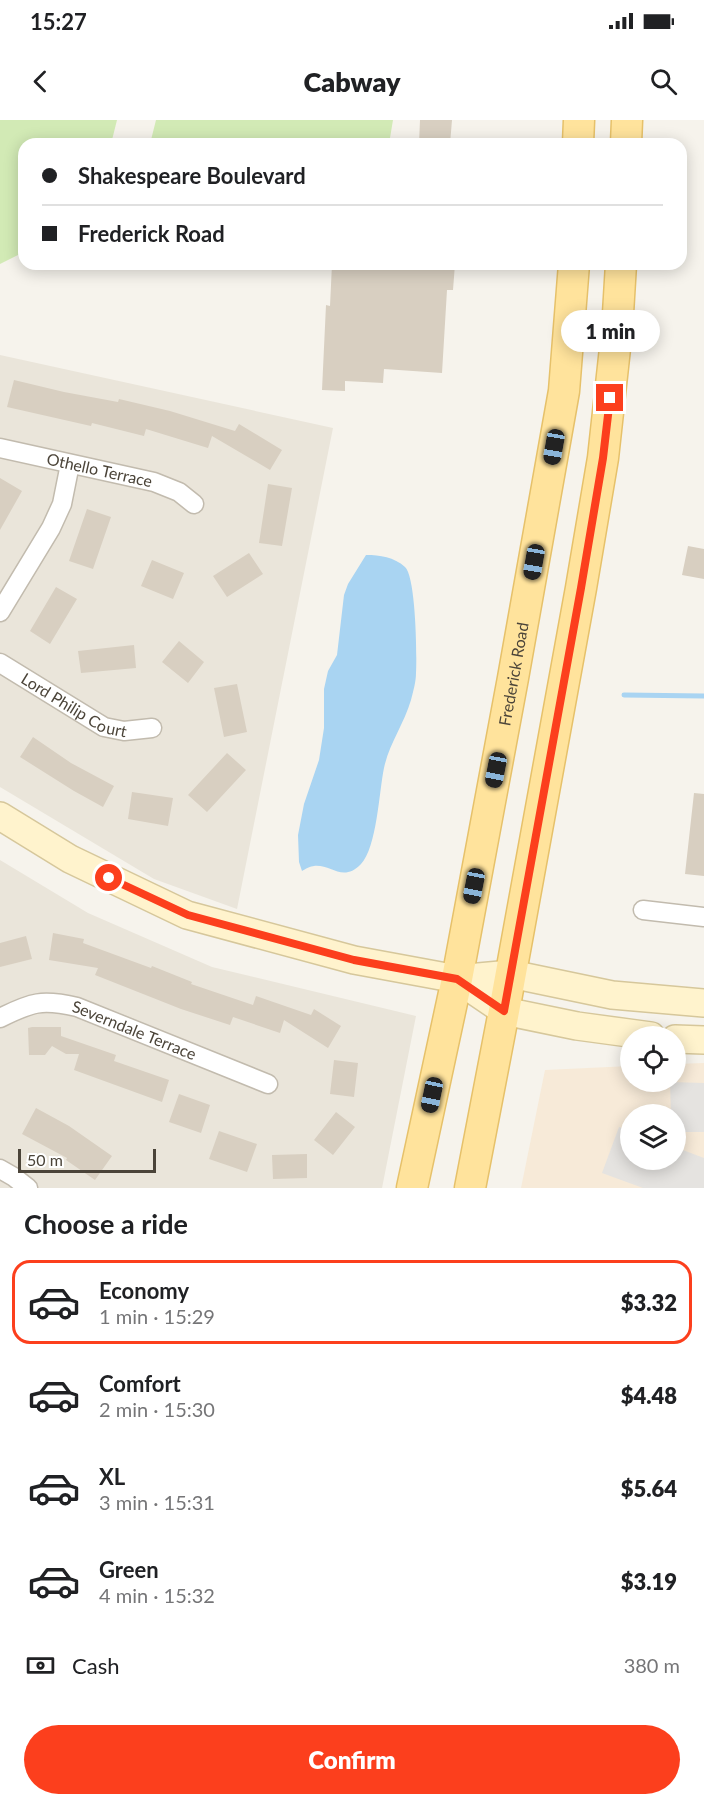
<!DOCTYPE html>
<meta charset="utf-8">
<style>
body{margin:0;font-family:Lato,sans-serif;background:#f2f2f2;color:#202124;height:100vh;display:flex;flex-direction:column;font-size:22px;white-space:nowrap}
*{box-sizing:border-box;margin:0}
p{font-size:20px;color:#757577}
.icon{flex:none;width:33px;height:33px;fill:none;stroke:currentColor;stroke-width:2;stroke-linecap:round;stroke-linejoin:round}
.map{position:relative;height:1068px;overflow:hidden}
.side{display:flex;flex-direction:column;background:#fff;flex:1}
.side>*{flex:none}
.banner{position:absolute;left:18px;top:18px;width:669px;height:132px;border-radius:18px;box-shadow:0 3px 15px #0003;display:grid;align-content:center;height:132px;padding:0 24px;background:#fff}
.fabs{position:absolute;left:620px;top:906px;display:grid;gap:12px}
.fabs a{display:grid;place-items:center;width:66px;height:66px;border-radius:50%;background:#fff;box-shadow:0 3px 15px #0003;font-size:30px}
.scale{position:absolute;left:18px;bottom:15px;width:138px;box-sizing:border-box;padding-left:6px;border:3px solid #4b4439;border-top:0;font-size:16px;line-height:21px;white-space:nowrap;color:#4b4439;-webkit-text-stroke:4px #fff;paint-order:stroke}
.end{position:absolute;width:27px;height:27px;margin:-14px;border:8px solid #fc3f1d;background:#fff;box-shadow:0 0 0 3px #fff}
.from{border-radius:50%}
.bubble{position:absolute;height:42px;border-radius:21px;background:#fff;box-shadow:0 3px 15px #0003;font-size:20px;font-weight:800;line-height:42px;text-align:center}
.car{position:absolute;width:18px;height:36px;margin:-18px -9px;border-radius:8px;box-shadow:0 0 4px 2px #0007;background:linear-gradient(#222 24%,#8ab4d8 0 40%,#222 0 76%,#8ab4d8 0 86%,#222 0)}
.banner b{display:flex;align-items:center;gap:21px;height:57px;font-size:22px}
.banner b+b{border-top:2px solid #e0e0e0}
.banner i{width:15px;height:15px;background:#202124}
ul{padding:0;list-style:none}
li{display:flex;align-items:center;gap:18px;height:84px;margin:0 12px 9px;padding:0 12px;border:3px solid transparent;border-radius:18px}
li div{flex:1}
li b{display:block;font-size:22px}
li em{font-style:normal;font-weight:800}
li.on{border-color:#fc3f1d}
li>.icon{width:54px;height:54px;stroke-width:1.5}
h2{padding:0 24px;font-size:27px;line-height:72px}
.pay{display:flex;align-items:center;gap:15px;height:66px;padding:0 24px;font-size:22px}
.pay p{margin-inline-start:auto}
.cta{display:flex;gap:12px;margin-top:auto;padding:12px 24px}
.cta a{flex:1;height:69px;border-radius:36px;background:#fc3f1d;color:#fff;font-size:24px;font-weight:800;line-height:69px;text-align:center}
.status{display:flex;justify-content:space-between;align-items:center;height:42px;padding:0 30px;background:#fff;direction:ltr}
.status svg{height:16px;fill:currentColor}
header{display:flex;justify-content:space-between;align-items:center;height:78px;padding:0 24px;background:#fff;font-size:27px;font-weight:800}
.map>svg:first-child{display:block}
.residential{fill:#eae5da}
.commercial{fill:#f7ead8;fill-rule:evenodd}
.green{fill:#d2eab5}
.parking{fill:#e5e3e0}
.water{fill:#a9d4f2}
.lines{fill:none;stroke-linecap:round;stroke-linejoin:round}
.stream{stroke:#a9d4f2;stroke-width:5}
.building{fill:#d8cfc1}
.street-casing{stroke:#c2bbae;stroke-width:21}
.secondary-casing{stroke:#d6c79b;stroke-width:30}
.primary-casing{stroke:#e6c16a;stroke-width:33}
.street{stroke:#fff;stroke-width:18}
.secondary{stroke:#fff3cd;stroke-width:27}
.primary{stroke:#ffe39c;stroke-width:30}
.route{stroke:#fc3f1d;stroke-width:8}
.labels{text-anchor:middle;stroke-width:5;stroke-linejoin:round;paint-order:stroke}
.street-label{font-size:16px;fill:#4b4439;stroke:#fff}
</style>
<div class="status"><b>15:27</b><svg viewBox="0 0 49 12"><path d="M0 12V9h3v3zM5 12V6h3v6zM10 12V3h3v9zM15 12V0h3v12zM26 1h20v11H26zM47 4h2v5h-2z"/></svg></div>
<header><svg class="icon" aria-label="back" viewBox="0 0 24 24"><path d="M15 5l-7 7 7 7"/></svg>Cabway<svg class="icon" aria-label="search" viewBox="0 0 24 24"><circle cx="10" cy="10" r="6"/><path d="M15 15l6 6"/></svg></header>
<div class="map">
<svg width="704" height="1068" viewBox="0 0 704 1068">
<rect width="100%" height="100%" fill="#f6f3ec"/>
<!-- residential -->
<path class="residential" d="M0 235 333 308 237 789 154 759 0 667Z
M0 740 88 793 212 847 416 896 382 1068H0Z"/>
<!-- commercial -->
<path class="commercial" d="M704 943V1068H521L545 950 630 946V962H675V944ZM630 994H675V1040H630Z"/>
<!-- green -->
<path class="green" d="M0 0H117L111 24H24V132L0 144Z
M156 0H393L389 24H150Z"/>
<!-- parking -->
<path class="parking" d="M670 962 704 963V1012H675V994H671Z
M619 1007 630 1011V1040H675V1027L704 1038V1068H643L602 1053Z"/>
<!-- water -->
<path class="water" d="M366 435C380 435 394 437 405 447 416 457 417 536 416 553 416 562 413 572 411 580 404 604 389 624 384 648 379 672 377 727 361 744 343 763 331 744 314 746 311 746 305 749 302 751L299 742 298 715 304 684 319 640 324 608V569L328 551 337 535 344 475 348 464Z"/>
<g class="lines">
<!-- stream -->
<path class="stream" d="M624 575 704 576"/>
</g>
<!-- building -->
<path class="building" d="M420 0H452L450 24H419Z
M332 144H455L453 170H447L442 253 384 249 383 263 345 261V271L322 270 326 185 330 186Z
M14 260 64 272 118 282 119 279 170 291 235 311 239 304 282 330 270 350 212 316 208 328 146 309 144 316 92 303 91 306 7 287Z
M0 358 22 371 0 410Z
M268 364 292 368 282 426 259 423Z
M87 389 111 397 93 449 69 441Z
M688 426 704 429V459L682 455Z
M249 433 263 454 227 477 213 456Z
M152 440 184 453 173 479 141 466Z
M56 467 77 479 50 524 30 511Z
M179 521 204 542 188 563 162 542Z
M134 525 136 548 81 553 78 531Z
M237 564 247 612 224 617 214 568Z
M33 617 71 643 114 666 103 687 74 671 20 637Z
M227 633 246 650 207 692 188 675Z
M132 672 173 678 168 706 128 699Z
M694 673 704 674V756L685 754Z
M53 813 84 819 83 823 151 848 152 846 192 862 191 864 253 885 256 876 311 895 314 889 341 906 328 928 284 900 280 913 233 897 230 905 181 889 95 855 98 848 49 840Z
M26 816 32 839 0 847V823Z
M32 907H61V916L116 935 114 941 169 960 162 982 74 950 79 934H66L52 926 45 935H29L28 908Z
M334 940 358 943 354 977 330 974Z
M179 974 210 985 201 1013 169 1002Z
M36 988 69 1006 112 1036 95 1060 66 1040 67 1038 22 1014Z
M336 992 355 1007 333 1035 314 1020Z
M219 1011 257 1024 247 1052 209 1039Z
M307 1034V1058L273 1059 272 1035Z"/>
<g class="lines">
<defs>
<g id="street">
<path id="s1" d="M0 328 154 362 179 372 194 384"/>
<path d="M0 492 51 408 62 384 70 344"/>
<path id="s2" d="M0 543 104 607 124 611 152 608"/>
<path d="M643 790 704 797"/>
<path id="s3" d="M0 898C32 882 42 879 77 887L268 964"/>
<path d="M0 1049 14 1057 28 1068"/>
</g>
<path id="secondary" d="M0 696 70 739 187 795 354 840 457 859 511 854 612 875 704 883
M457 859 504 891 577 906 651 916
M675 919 704 920"/>
<g id="primary">
<path d="M578 24 579 0"/>
<path d="M626 24 627 0"/>
<path id="s4" d="M412 1068 457 859 513 558 564 271 574 144"/>
<path d="M470 1068 504 891 581 468 603 338 617 210 621 144"/>
</g>
</defs>
<!-- street casing -->
<use href="#street" class="street-casing"/>
<!-- secondary casing -->
<use href="#secondary" class="secondary-casing"/>
<!-- primary casing -->
<use href="#primary" class="primary-casing"/>
<!-- street -->
<use href="#street" class="street"/>
<!-- secondary -->
<use href="#secondary" class="secondary"/>
<!-- primary -->
<use href="#primary" class="primary"/>
</g>
<g class="lines">
<!-- route -->
<path class="route" d="M109 758 188 795 354 840 457 859 504 891 581 468 603 338 610 278"/>
</g>
<g class="labels">
<!-- street labels -->
<g class="street-label">
<text dy="6" stroke="none"><textPath href="#s1" startOffset="102">Othello Terrace</textPath></text>
<text dy="6" stroke="none"><textPath href="#s4" startOffset="524">Frederick Road</textPath></text>
<text dy="6" stroke="none"><textPath href="#s2" startOffset="86">Lord Philip Court</textPath></text>
<text dy="6" stroke="none"><textPath href="#s3" startOffset="142">Severndale Terrace</textPath></text>
</g>
</g>
</svg>
<div class="fabs">
<a><svg class="icon" aria-label="locate" viewBox="0 0 24 24"><circle cx="12" cy="12" r="6"/><path d="M12 2v4M12 18v4M2 12h4M18 12h4"/></svg></a>
<a><svg class="icon" aria-label="layers" viewBox="0 0 24 24"><path d="M12 4l9 5-9 5-9-5zM3 14l9 5 9-5"/></svg></a>
</div>
<div class="scale">50 m</div>
<i class="end from" style="left:109px;top:758px"></i>
<i class="end" style="left:610px;top:278px"></i>
<div class="bubble" style="left:561px;top:190px;width:99px">1 min</div>
<i class="car" style="left:554px;top:327px;rotate:190deg"></i>
<i class="car" style="left:534px;top:442px;rotate:190deg"></i>
<i class="car" style="left:496px;top:650px;rotate:191deg"></i>
<i class="car" style="left:474px;top:766px;rotate:191deg"></i>
<i class="car" style="left:432px;top:975px;rotate:192deg"></i>
<div class="banner">
<b><i class="from"></i>Shakespeare Boulevard</b>
<b><i></i>Frederick Road</b>
</div>
</div>
<section class="side">
<h2>Choose a ride</h2>
<ul>
<li class="on"><svg class="icon" aria-label="car" viewBox="0 0 24 24"><path d="M5 17H2v-5l4-1 3-4h7l3 4 3 1v5h-3M9 17h6M6 11h13"/><circle cx="7" cy="17" r="2"/><circle cx="17" cy="17" r="2"/></svg><div><b>Economy</b><p>1 min · 15:29</p></div><em>$3.32</em></li>
<li><svg class="icon" aria-label="car" viewBox="0 0 24 24"><path d="M5 17H2v-5l4-1 3-4h7l3 4 3 1v5h-3M9 17h6M6 11h13"/><circle cx="7" cy="17" r="2"/><circle cx="17" cy="17" r="2"/></svg><div><b>Comfort</b><p>2 min · 15:30</p></div><em>$4.48</em></li>
<li><svg class="icon" aria-label="car" viewBox="0 0 24 24"><path d="M5 17H2v-5l4-1 3-4h7l3 4 3 1v5h-3M9 17h6M6 11h13"/><circle cx="7" cy="17" r="2"/><circle cx="17" cy="17" r="2"/></svg><div><b>XL</b><p>3 min · 15:31</p></div><em>$5.64</em></li>
<li><svg class="icon" aria-label="car" viewBox="0 0 24 24"><path d="M5 17H2v-5l4-1 3-4h7l3 4 3 1v5h-3M9 17h6M6 11h13"/><circle cx="7" cy="17" r="2"/><circle cx="17" cy="17" r="2"/></svg><div><b>Green</b><p>4 min · 15:32</p></div><em>$3.19</em></li>
</ul>
<div class="pay"><svg class="icon" aria-label="cash" viewBox="0 0 24 24"><path d="M3 7h18v10H3z"/><circle cx="12" cy="12" r="2"/></svg>Cash<p>380 m</p></div>
<div class="cta"><a>Confirm</a></div>
</section>
